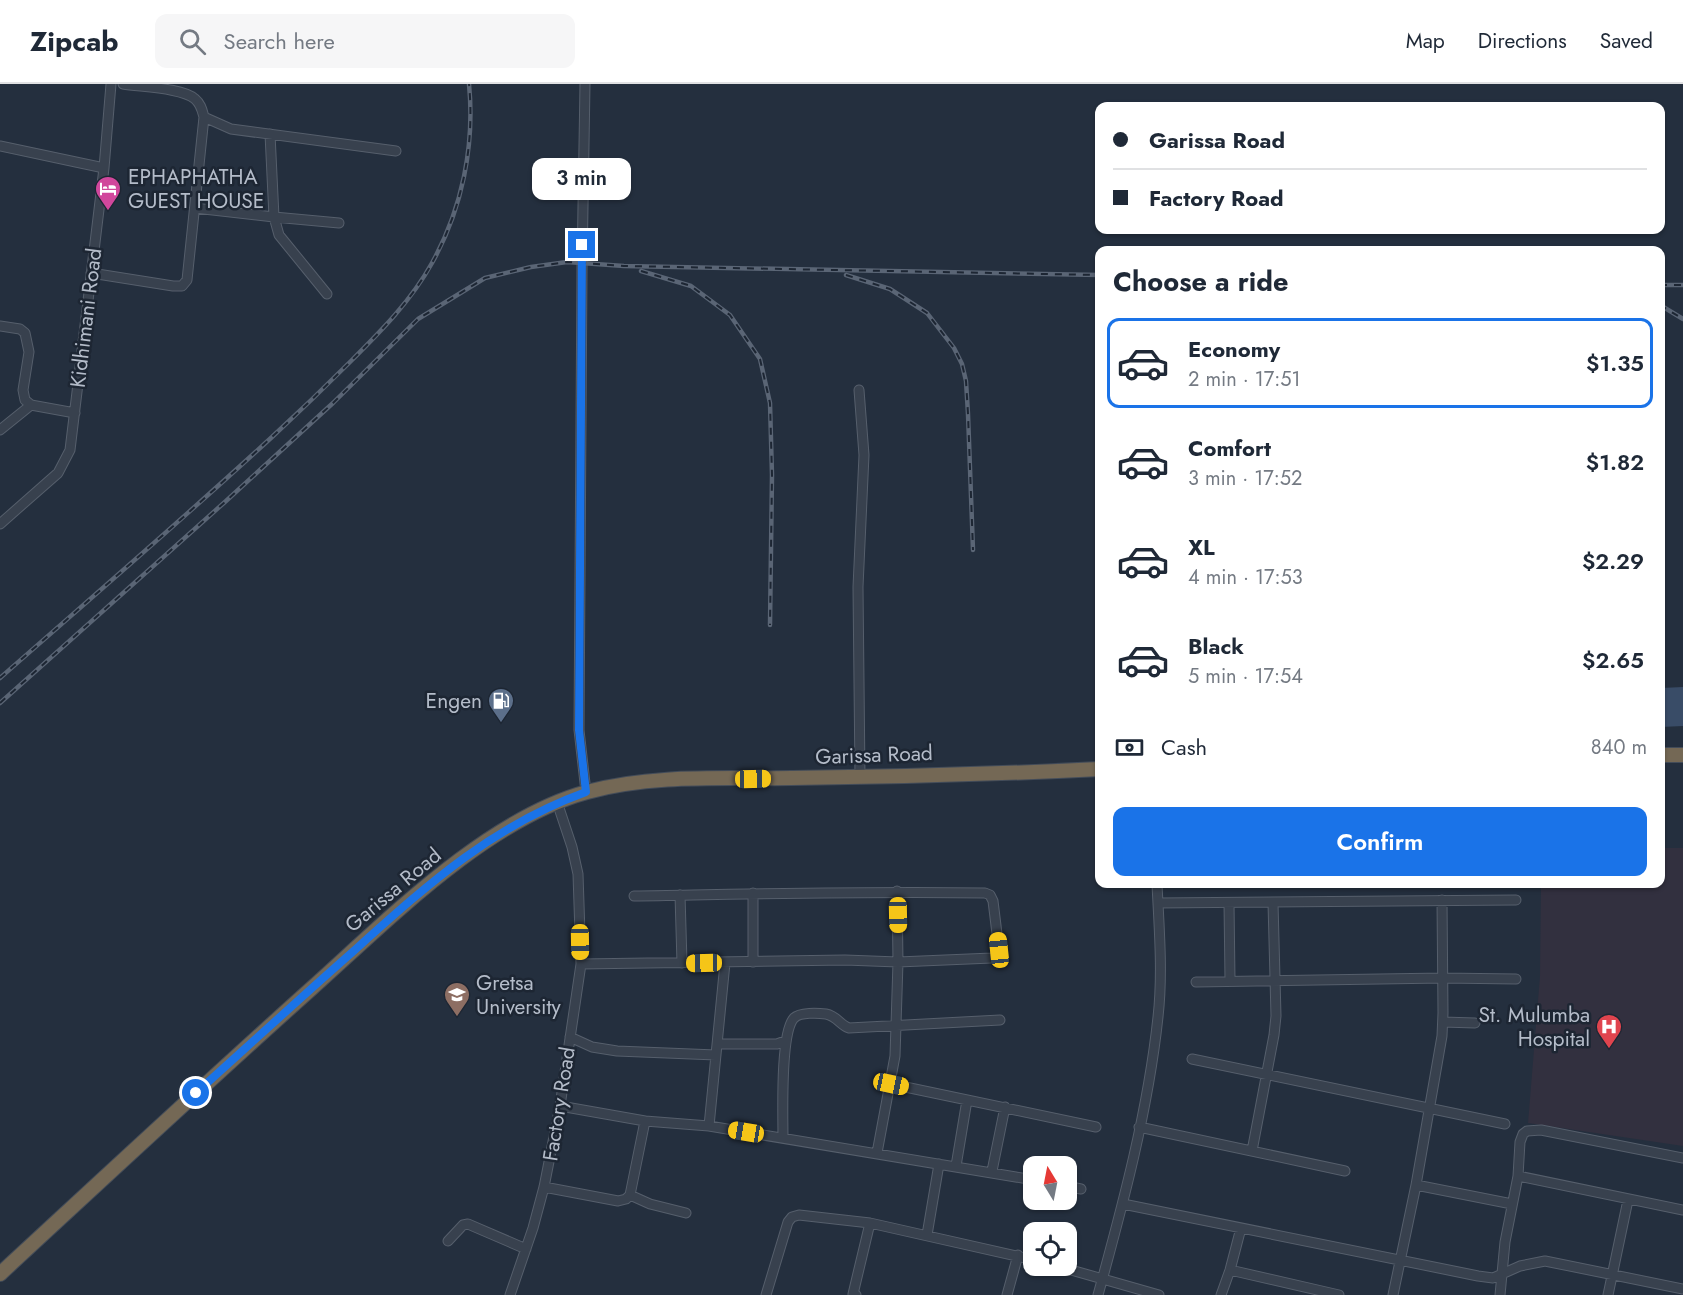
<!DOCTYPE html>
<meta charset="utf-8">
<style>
body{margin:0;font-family:Jost,sans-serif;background:#f6f6f7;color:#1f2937;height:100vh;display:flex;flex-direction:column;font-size:22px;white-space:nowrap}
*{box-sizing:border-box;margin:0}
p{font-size:20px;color:#747a83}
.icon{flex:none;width:33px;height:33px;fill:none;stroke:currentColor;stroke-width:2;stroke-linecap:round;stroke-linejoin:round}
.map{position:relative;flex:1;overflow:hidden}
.panel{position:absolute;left:1095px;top:162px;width:570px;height:642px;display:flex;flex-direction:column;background:#fff;border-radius:12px;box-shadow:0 2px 4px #0004}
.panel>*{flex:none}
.top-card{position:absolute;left:1095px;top:18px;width:570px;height:132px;border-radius:12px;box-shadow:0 2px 4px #0004;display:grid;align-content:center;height:132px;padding:0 18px;background:#fff}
.needle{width:39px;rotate:350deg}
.tools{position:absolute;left:1023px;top:1072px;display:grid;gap:12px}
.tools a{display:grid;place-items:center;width:54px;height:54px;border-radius:12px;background:#fff;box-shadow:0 2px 4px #0004;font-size:30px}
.end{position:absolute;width:27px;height:27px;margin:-14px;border:8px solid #1a73e8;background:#fff;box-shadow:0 0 0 3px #fff}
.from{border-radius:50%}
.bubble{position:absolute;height:42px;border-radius:12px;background:#fff;box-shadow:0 2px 4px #0004;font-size:20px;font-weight:600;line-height:42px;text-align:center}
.car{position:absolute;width:18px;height:36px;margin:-18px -9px;border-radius:8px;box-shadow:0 0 4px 2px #0007;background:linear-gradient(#f5c518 24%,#345 0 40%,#f5c518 0 76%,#345 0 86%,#f5c518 0)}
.top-card b{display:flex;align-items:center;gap:21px;height:57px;font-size:22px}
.top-card b+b{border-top:2px solid #e0e1e3}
.top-card i{width:15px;height:15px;background:#1f2937}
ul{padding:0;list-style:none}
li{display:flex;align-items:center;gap:18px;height:90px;margin:0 12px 9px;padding:0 6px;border:3px solid transparent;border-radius:12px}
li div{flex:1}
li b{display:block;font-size:22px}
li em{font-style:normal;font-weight:600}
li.current{border-color:#1a73e8}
li>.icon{width:54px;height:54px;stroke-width:1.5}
h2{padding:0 18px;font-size:27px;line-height:72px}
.pay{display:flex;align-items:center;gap:15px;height:66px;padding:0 18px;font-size:22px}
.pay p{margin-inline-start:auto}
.action{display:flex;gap:12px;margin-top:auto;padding:12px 18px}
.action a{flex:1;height:69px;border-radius:12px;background:#1a73e8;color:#fff;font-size:24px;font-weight:600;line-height:69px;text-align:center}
header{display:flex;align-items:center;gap:36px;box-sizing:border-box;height:84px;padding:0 30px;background:#fff;border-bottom:2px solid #e0e1e3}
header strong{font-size:28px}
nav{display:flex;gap:33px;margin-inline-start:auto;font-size:21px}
.search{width:420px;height:54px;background:#f6f6f7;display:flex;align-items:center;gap:15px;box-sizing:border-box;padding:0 21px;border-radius:12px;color:#747a83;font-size:22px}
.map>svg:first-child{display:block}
.medical{fill:#32303f}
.water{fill:#394c67}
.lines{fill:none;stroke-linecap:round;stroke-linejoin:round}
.minor-casing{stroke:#565f6c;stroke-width:11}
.highway-casing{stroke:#434c59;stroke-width:16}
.minor{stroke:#38414e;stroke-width:9}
.highway{stroke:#746855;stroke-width:14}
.rail-casing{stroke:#5a6575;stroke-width:4.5}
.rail{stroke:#1d2633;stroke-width:2;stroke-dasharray:7;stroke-linecap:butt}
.route{stroke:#1a73e8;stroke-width:8}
.labels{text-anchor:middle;stroke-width:5;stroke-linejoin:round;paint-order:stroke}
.poi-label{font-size:21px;fill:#b4bcc9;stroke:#1d2633;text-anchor:start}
.street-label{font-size:21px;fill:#b4bcc9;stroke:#1d2633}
</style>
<header>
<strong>Zipcab</strong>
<div class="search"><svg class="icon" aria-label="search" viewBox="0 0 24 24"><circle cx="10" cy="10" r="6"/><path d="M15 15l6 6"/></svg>Search here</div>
<nav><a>Map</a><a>Directions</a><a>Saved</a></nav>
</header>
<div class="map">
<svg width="1683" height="1211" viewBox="0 0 1683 1211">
<rect width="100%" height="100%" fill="#242f3e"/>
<!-- medical -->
<path class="medical" d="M1661 764H1683V1062L1528 1039 1540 892 1541 800H1660Z"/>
<!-- water -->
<path class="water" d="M1683 603V642L1661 643V604Z"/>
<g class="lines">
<defs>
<path id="minor" d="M585 0 582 184 579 646 586 708
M204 33 231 45 396 67
M270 50 274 133 279 151 327 210
M0 62 104 84
M195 124 274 133 339 139
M91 189 173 202H182L187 196 204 33C202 26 201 20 195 15 183 4 141 3 123 0
M0 242 20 245 25 249 29 268 23 306 25 316 31 321 75 329
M859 306 864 371 858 503 860 693
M0 346 31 321
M0 440 58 389 70 366 104 84 111 0
M753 809V878
M680 811 682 879
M634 812C751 810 868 807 985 809L990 811 993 817 999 866 997 871 992 874 898 878 897 807
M1442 816 1443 929 1442 952 1416 1101 1512 1120
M1158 819 1516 816
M1229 819 1230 896
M581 880 845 876 898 878 895 972 877 1069
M1196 898 1443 894 1516 895
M1443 938 1475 939
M570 953 592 963 617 967 716 971
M717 960H777L785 957
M1192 975 1505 1040
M891 1000 1096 1043
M560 1022 645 1037 709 1042 1034 1096
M709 1042 725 879
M1139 1043 1345 1087
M783 1054C783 1031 780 949 794 934 800 928 818 929 826 930 837 932 840 941 849 944L1000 936
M1252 1067 1274 951 1276 932 1273 819
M956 1082 967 1016
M992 1087 1005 1023
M1518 1092 1683 1126
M1066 1102 1081 1105
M544 1103 618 1117 626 1115 630 1111 645 1037
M630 1111 650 1120 686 1129
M1123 1120 1478 1192 1493 1194 1520 1182 1545 1177 1683 1205
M927 1151 939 1080
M448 1157 463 1141 468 1140 526 1165
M1057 1182 1159 1211
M1230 1186 1339 1211
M510 1211 533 1144 544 1103 560 1022 581 880 578 790 572 763 557 718
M766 1211 788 1138 792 1133 799 1131 870 1139 1034 1176
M856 1211 853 1210 870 1139
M1007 1211 1018 1171
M1098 1211C1123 1120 1148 1027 1158 933 1163 889 1159 843 1157 800
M1221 1211 1230 1186 1241 1144
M1393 1211 1416 1101
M1500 1211 1505 1158 1518 1092 1520 1058 1523 1050 1527 1047 1541 1046 1683 1074
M1608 1211 1628 1116"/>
<path id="highway" d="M1660 671H1683
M0 1190C104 1094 207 998 312 904 388 836 487 735 587 708 653 690 724 695 792 694 894 693 997 690 1100 685"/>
</defs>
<!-- minor casing -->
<use href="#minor" class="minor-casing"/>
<!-- highway casing -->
<use href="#highway" class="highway-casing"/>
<!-- minor -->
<use href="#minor" class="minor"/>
<!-- highway -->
<use href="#highway" class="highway"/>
<defs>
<path id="rail" d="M641 187 691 202 730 231 760 275 770 319 772 391 770 541
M846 191 890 205 927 229 954 264 962 280 966 297 968 330 973 466
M1660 201H1683
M1660 221 1683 235
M0 594C91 514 183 435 272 353 299 328 325 303 351 277 381 247 411 217 432 179 462 125 475 62 469 0
M0 619 226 417 333 319 418 235 485 194 531 183 567 178 624 182 1100 191"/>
</defs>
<!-- rail casing -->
<use href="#rail" class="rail-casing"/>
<!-- rail -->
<use href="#rail" class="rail"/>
</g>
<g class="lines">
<!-- route -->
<path class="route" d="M196 1009C247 963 297 917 348 872 424 804 489 743 586 708L579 646 582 161"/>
</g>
<!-- icons -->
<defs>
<symbol id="hotel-pin" viewBox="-11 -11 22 30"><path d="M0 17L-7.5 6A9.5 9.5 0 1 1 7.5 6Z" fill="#d1479c" stroke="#1d2633"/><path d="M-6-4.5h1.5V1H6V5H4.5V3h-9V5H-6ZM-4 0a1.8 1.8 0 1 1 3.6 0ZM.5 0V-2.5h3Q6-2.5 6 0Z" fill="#fff"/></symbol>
<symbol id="fuel-pin" viewBox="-11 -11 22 30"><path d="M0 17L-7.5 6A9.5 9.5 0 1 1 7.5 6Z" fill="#5c6f8a" stroke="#1d2633"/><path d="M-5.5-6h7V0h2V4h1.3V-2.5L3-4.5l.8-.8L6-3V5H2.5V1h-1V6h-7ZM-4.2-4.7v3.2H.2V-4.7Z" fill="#fff"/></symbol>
<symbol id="university-pin" viewBox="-11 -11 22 30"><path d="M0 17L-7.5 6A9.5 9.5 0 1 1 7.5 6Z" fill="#8d6e63" stroke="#1d2633"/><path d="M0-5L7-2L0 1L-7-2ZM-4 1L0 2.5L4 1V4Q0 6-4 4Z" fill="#fff"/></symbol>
<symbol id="hospital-pin" viewBox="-11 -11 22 30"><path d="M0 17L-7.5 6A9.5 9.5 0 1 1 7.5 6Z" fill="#e0444e" stroke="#1d2633"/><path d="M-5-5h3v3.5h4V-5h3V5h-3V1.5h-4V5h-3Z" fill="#fff"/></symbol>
</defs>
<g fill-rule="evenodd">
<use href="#hotel-pin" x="93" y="90" width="30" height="40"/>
<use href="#fuel-pin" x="486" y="602" width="30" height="40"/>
<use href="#university-pin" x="442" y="896" width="30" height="40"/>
<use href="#hospital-pin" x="1594" y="928" width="30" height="40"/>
</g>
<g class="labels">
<!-- poi labels -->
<g class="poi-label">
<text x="128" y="100">EPHAPHATHA<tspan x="128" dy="24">GUEST HOUSE</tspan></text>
<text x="482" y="624" text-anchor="end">Engen</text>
<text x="476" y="906">Gretsa<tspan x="476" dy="24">University</tspan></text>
<text x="1590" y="938" text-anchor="end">St. Mulumba<tspan x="1590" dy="24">Hospital</tspan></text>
</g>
<!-- street labels -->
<g class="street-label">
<text transform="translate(86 234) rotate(-83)" y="7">Kidhimani Road</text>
<text transform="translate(874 671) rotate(-2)" y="7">Garissa Road</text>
<text transform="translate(393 806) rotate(-40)" y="7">Garissa Road</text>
<text transform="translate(559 1020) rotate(-81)" y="7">Factory Road</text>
</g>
</g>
</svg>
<div class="tools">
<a><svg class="needle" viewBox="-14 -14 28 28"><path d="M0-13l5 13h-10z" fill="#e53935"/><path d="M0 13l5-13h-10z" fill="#747a83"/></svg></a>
<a><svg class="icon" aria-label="locate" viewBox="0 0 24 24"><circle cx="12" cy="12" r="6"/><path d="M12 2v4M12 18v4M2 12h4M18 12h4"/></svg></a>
</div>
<i class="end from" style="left:196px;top:1009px"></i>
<i class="end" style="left:582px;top:161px"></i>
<div class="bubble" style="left:532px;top:74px;width:99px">3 min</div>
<i class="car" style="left:753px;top:695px;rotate:89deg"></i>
<i class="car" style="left:898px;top:831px;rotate:179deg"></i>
<i class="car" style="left:580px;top:858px;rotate:179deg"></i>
<i class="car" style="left:999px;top:866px;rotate:354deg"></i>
<i class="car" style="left:704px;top:879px;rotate:269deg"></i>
<i class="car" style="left:891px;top:1000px;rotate:102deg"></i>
<i class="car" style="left:746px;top:1048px;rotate:279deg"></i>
<div class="top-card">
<b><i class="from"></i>Garissa Road</b>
<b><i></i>Factory Road</b>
</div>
<section class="panel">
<h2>Choose a ride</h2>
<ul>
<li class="current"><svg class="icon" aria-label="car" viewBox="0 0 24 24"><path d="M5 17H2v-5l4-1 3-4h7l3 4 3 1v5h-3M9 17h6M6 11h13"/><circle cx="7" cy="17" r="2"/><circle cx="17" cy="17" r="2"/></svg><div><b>Economy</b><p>2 min · 17:51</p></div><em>$1.35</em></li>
<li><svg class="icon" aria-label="car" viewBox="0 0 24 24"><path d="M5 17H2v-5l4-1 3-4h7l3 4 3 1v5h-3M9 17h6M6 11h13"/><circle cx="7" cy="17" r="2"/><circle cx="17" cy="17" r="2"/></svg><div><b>Comfort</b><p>3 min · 17:52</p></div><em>$1.82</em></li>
<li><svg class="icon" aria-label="car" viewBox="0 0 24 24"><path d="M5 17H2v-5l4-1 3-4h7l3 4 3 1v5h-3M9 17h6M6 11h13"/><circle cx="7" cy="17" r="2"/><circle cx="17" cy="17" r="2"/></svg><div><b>XL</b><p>4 min · 17:53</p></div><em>$2.29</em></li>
<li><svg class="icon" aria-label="car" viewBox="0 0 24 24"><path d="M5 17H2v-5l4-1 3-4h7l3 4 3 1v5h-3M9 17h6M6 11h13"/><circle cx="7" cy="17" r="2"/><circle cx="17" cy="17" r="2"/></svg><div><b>Black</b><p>5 min · 17:54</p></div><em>$2.65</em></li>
</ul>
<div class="pay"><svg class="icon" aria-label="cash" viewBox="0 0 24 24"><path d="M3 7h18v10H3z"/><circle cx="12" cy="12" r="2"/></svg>Cash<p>840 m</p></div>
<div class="action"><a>Confirm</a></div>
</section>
</div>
